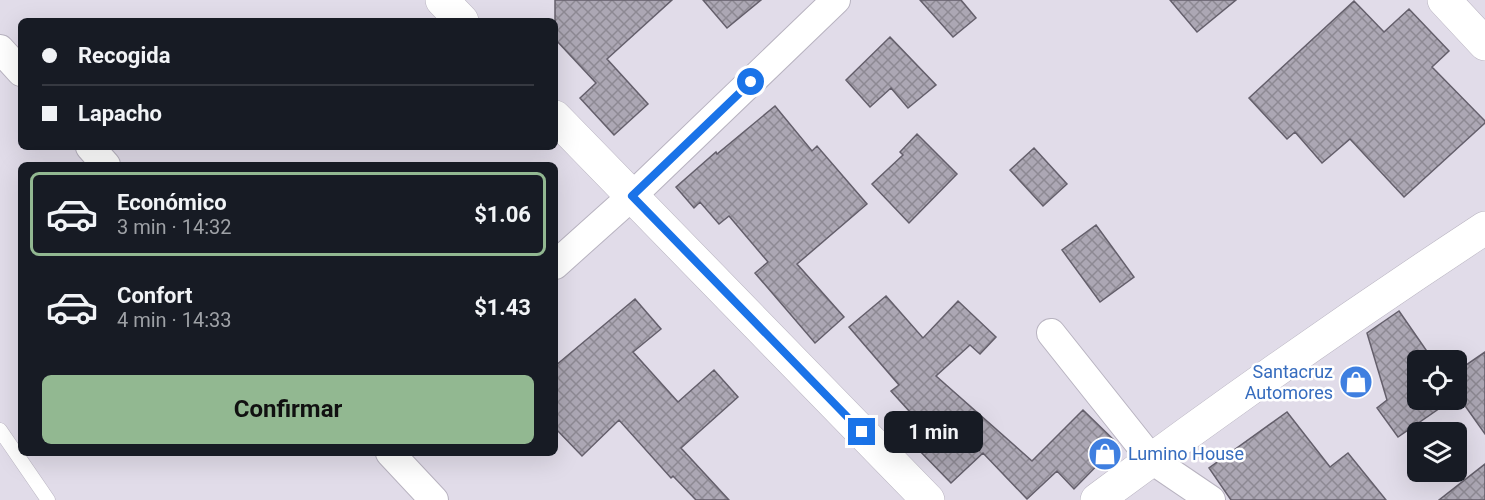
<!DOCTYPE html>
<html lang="es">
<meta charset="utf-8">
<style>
body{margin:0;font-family:Roboto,sans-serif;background:#20242c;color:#f1f3f6;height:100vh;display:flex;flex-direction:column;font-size:22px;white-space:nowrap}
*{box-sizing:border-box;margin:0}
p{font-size:20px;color:#9ea1a6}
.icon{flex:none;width:33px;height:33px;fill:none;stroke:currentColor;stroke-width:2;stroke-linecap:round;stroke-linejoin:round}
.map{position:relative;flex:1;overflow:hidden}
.sheet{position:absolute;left:18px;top:162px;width:540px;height:294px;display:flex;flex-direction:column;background:#171b24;border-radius:9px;box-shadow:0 6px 24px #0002}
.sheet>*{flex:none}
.hud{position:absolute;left:18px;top:18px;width:540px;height:132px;border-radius:9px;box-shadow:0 6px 24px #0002;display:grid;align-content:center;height:132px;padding:0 24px;background:#171b24}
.tools{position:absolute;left:1407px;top:350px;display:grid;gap:12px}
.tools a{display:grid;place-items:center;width:60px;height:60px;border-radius:9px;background:#171b24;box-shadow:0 6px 24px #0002;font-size:30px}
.end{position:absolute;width:27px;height:27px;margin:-14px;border:8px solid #1a73e8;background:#fff;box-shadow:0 0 0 3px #fff}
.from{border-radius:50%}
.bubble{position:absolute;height:42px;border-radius:9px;background:#171b24;box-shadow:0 6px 24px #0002;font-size:20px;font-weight:700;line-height:42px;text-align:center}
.hud b{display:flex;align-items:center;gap:21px;height:57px;font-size:22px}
.hud b+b{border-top:2px solid #363941}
.hud i{width:15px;height:15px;background:#f1f3f6}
ul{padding:10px 0 0;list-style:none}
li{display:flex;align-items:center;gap:18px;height:84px;margin:0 12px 9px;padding:0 12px;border:3px solid transparent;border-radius:9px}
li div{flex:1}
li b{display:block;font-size:22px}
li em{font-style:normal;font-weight:700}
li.active{border-color:#92b891}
li>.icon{width:54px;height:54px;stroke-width:1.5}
.action{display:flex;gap:12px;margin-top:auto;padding:12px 24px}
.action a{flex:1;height:69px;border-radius:9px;background:#92b891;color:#111;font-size:24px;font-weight:700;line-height:69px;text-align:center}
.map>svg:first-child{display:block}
.building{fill:url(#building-cross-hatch);stroke:#645f6b;stroke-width:1.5}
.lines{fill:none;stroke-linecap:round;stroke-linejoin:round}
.service-casing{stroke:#b8b3c0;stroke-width:15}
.minor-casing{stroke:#b8b3c0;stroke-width:30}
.tertiary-casing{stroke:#b8b3c0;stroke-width:34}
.secondary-casing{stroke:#b8b3c0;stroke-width:34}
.primary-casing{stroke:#b8b3c0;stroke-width:34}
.service{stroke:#fff;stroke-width:14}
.minor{stroke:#fff;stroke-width:28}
.tertiary{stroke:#fff;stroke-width:33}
.secondary{stroke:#fff;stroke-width:33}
.primary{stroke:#fff;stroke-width:33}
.route{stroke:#1a73e8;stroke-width:8}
.labels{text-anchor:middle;stroke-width:5;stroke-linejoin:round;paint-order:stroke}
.shop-label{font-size:18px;fill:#366cbe;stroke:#fff;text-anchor:end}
</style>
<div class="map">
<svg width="1485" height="500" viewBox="0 0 1485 500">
<defs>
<pattern id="building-cross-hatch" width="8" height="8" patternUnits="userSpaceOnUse" patternTransform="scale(1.5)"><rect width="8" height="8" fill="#aca7b4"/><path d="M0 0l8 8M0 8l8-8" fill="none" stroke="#8d8993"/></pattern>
</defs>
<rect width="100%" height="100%" fill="#e1dce9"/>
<!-- building -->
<path class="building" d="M555 0H672L607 59 648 104 614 135 580 98 596 83 555 39Z
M703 0H761L727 28Z
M920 0H961L976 18 953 37Z
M1170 0H1236L1197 32Z
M1354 1 1384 32 1409 9 1449 51 1432 67 1485 121V123L1404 197 1350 139 1322 163 1295 132 1287 139 1249 98Z
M890 37 936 85 908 108 891 88 870 107 846 80Z
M775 106 812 151 817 146 867 204 797 264 844 317 815 343 755 273 768 262 729 216 719 224 700 202 694 208 676 187 716 152 717 154Z
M917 134 957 174 909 223 872 184 903 155 900 152Z
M1034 148 1067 184 1043 206 1010 170Z
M1096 225 1134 277 1100 302 1062 250Z
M886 296 923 338 958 301 996 337 980 354 970 345 936 376 1032 461 1083 410 1118 444 1074 489 1057 471 1027 499 983 453 951 483 915 446 930 434 891 391 899 385 849 327Z
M635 299 661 329 633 352 678 402 714 370 738 397 681 448 729 500H696L673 476 671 478 619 420 582 456 555 428V366Z
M1399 311 1433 360H1418V399H1453L1398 437 1377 408 1387 400 1367 333Z
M1485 352V434L1456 393V372Z
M1287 412 1330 467 1348 453 1386 500H1231L1209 468Z
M1485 464V500H1439Z"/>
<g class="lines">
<defs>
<path id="service" d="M0 430 48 500"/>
<path id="minor" d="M0 49 21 72
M90 147 106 165
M555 265 632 196 836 0
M1051 333 1152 460 1211 500
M390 453 434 500"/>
<path id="tertiary" d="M442 0 462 21
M555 117 928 500"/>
<path id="secondary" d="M1444 0 1485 44"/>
<path id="primary" d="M1097 500C1223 406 1354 314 1485 228"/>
</defs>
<!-- service casing -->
<use href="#service" class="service-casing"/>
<!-- minor casing -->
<use href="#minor" class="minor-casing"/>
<!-- tertiary casing -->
<use href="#tertiary" class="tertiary-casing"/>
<!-- secondary casing -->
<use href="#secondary" class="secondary-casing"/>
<!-- primary casing -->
<use href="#primary" class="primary-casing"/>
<!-- service -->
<use href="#service" class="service"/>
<!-- minor -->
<use href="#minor" class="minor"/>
<!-- tertiary -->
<use href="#tertiary" class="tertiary"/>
<!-- secondary -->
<use href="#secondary" class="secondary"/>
<!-- primary -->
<use href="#primary" class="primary"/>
</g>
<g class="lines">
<!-- route -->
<path class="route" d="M751 82 632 196 862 432"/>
</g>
<!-- icons -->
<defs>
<symbol id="shop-disc" viewBox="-11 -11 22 22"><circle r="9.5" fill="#3f7fe0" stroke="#fff"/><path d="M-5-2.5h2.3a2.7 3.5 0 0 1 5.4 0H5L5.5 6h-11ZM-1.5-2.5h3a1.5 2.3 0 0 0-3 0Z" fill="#fff"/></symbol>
</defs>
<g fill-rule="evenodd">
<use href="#shop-disc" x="1337" y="363" width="38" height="38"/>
<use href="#shop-disc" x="1086" y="435" width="38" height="38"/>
</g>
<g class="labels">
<!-- shop labels -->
<g class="shop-label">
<text x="1333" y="378">Santacruz<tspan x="1333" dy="21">Automores</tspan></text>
<text x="1128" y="460" text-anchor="start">Lumino House</text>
</g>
</g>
</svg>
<div class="tools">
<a><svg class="icon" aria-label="locate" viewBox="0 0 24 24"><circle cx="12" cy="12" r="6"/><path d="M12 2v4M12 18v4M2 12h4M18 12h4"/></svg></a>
<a><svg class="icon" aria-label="layers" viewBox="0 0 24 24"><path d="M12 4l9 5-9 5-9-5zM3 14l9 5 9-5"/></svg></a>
</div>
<i class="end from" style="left:751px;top:82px"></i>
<i class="end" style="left:862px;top:432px"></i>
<div class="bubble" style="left:884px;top:411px;width:99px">1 min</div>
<div class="hud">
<b><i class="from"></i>Recogida</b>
<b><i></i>Lapacho</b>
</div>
<section class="sheet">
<ul>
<li class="active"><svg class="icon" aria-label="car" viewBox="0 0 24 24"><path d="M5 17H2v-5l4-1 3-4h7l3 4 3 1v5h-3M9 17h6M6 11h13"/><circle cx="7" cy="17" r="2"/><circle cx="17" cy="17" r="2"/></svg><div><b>Económico</b><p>3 min · 14:32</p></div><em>$1.06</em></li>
<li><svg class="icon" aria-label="car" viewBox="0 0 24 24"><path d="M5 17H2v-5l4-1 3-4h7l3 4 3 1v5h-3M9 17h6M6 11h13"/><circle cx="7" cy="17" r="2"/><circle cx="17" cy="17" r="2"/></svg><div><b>Confort</b><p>4 min · 14:33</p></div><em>$1.43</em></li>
</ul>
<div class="action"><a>Confirmar</a></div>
</section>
</div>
